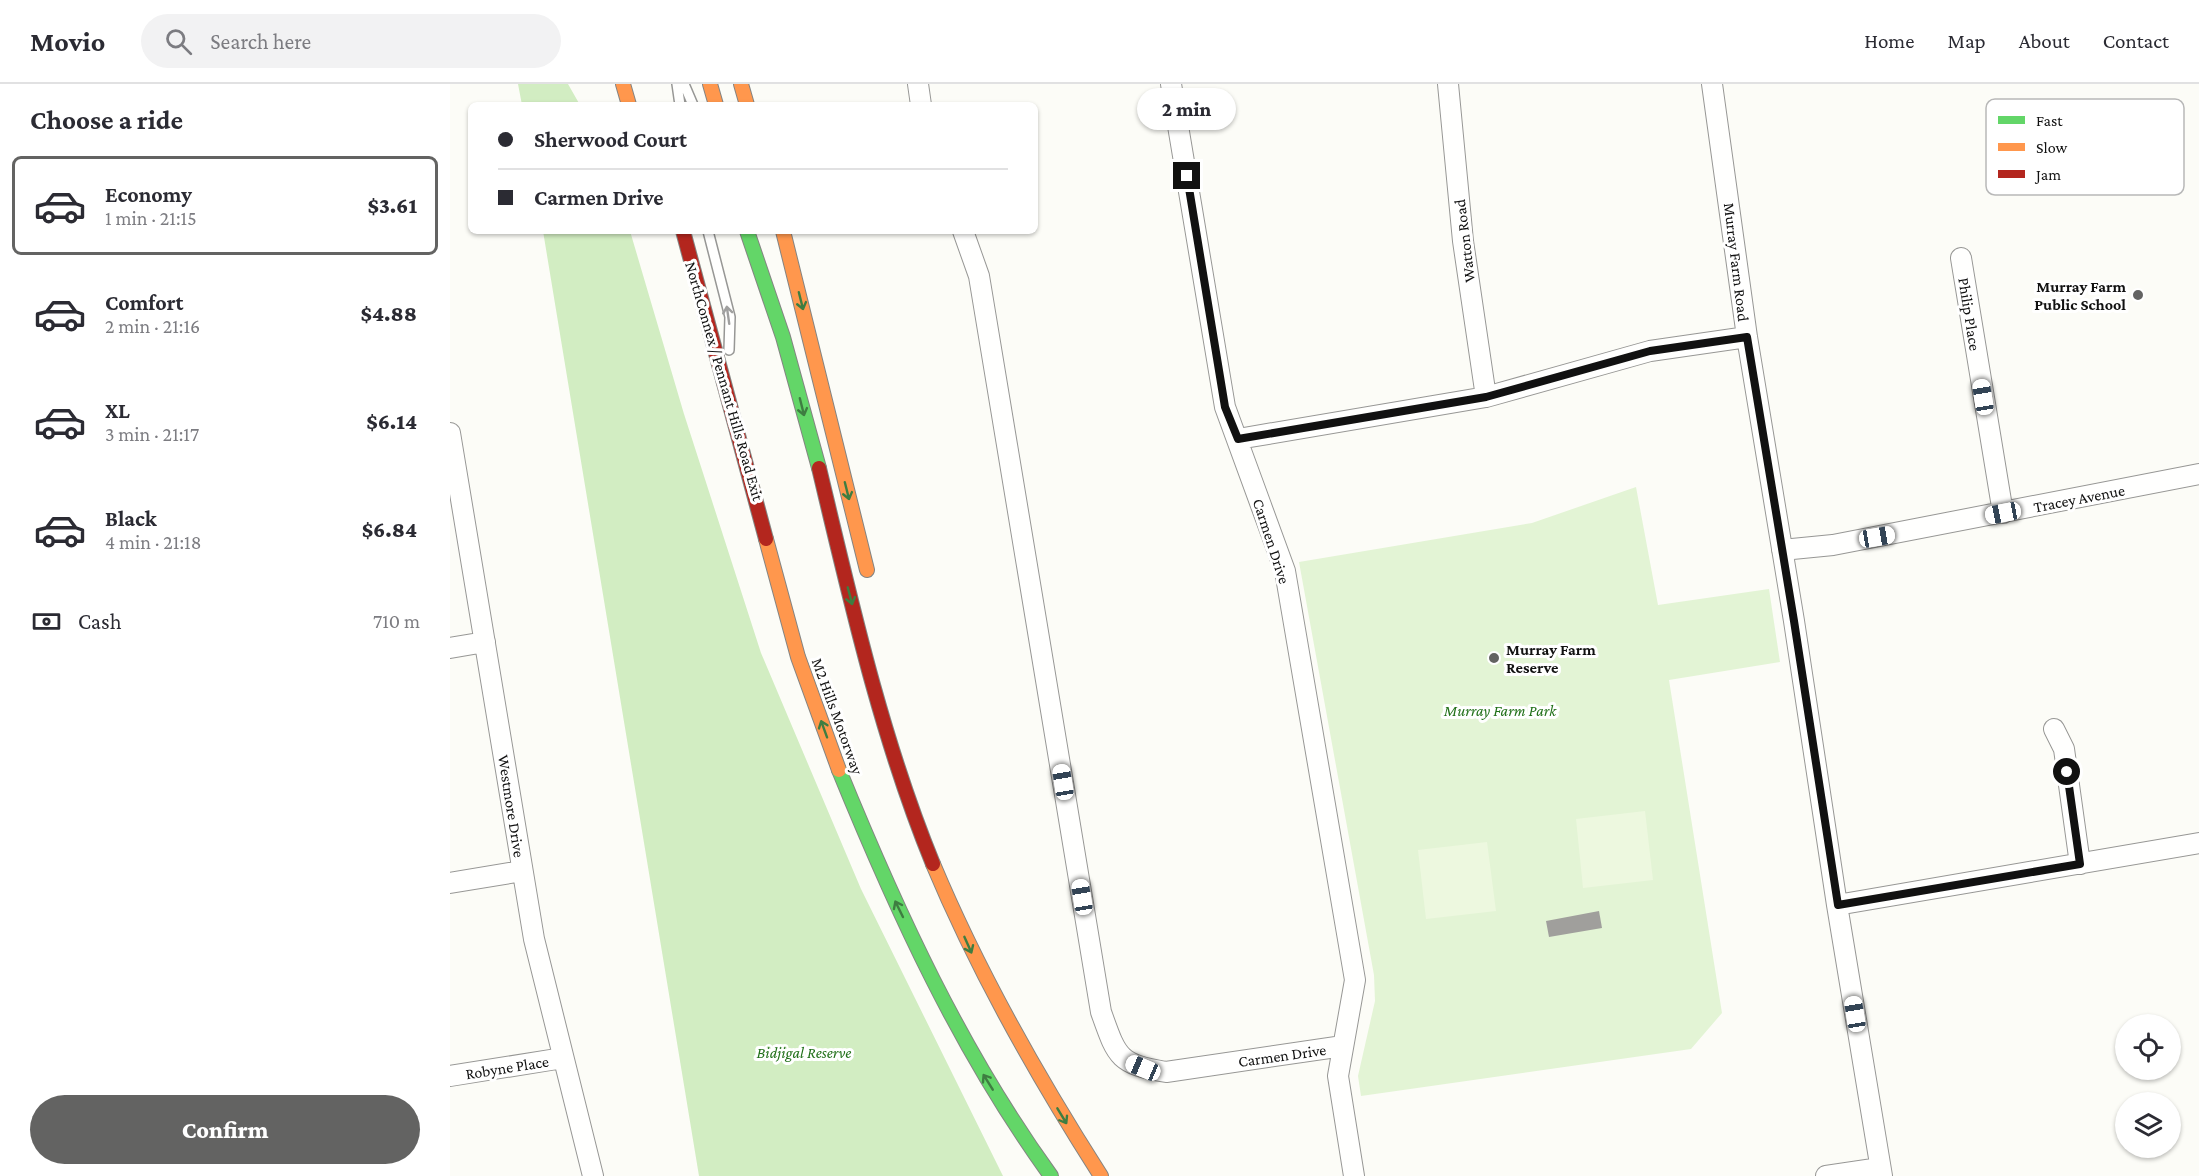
<!DOCTYPE html>
<meta charset="utf-8">
<style>
body{margin:0;font-family:"Crimson Pro",serif;background:#f2f2f3;color:#2b2b33;height:100vh;display:flex;flex-direction:column;font-size:22px;white-space:nowrap}
*{box-sizing:border-box;margin:0}
p{font-size:20px;color:#7c7c81}
.icon{flex:none;width:33px;height:33px;fill:none;stroke:currentColor;stroke-width:2;stroke-linecap:round;stroke-linejoin:round}
.map{position:relative;flex:1;overflow:hidden}
.details{display:flex;flex-direction:column;background:#fff;width:450px}
.details>*{flex:none}
.banner{position:absolute;left:18px;top:18px;width:570px;height:132px;border-radius:9px;box-shadow:0 2px 4px #0004;display:grid;align-content:center;height:132px;padding:0 30px;background:#fff}
.tools{position:absolute;left:1665px;top:930px;display:grid;gap:12px}
.tools a{display:grid;place-items:center;width:66px;height:66px;border-radius:50%;background:#fff;box-shadow:0 2px 4px #0004;font-size:30px}
.end{position:absolute;width:27px;height:27px;margin:-14px;border:8px solid #111;background:#fff;box-shadow:0 0 0 3px #fff}
.from{border-radius:50%}
.bubble{position:absolute;height:42px;border-radius:21px;background:#fff;box-shadow:0 2px 4px #0004;font-size:20px;font-weight:800;line-height:42px;text-align:center}
.car{position:absolute;width:18px;height:36px;margin:-18px -9px;border-radius:8px;box-shadow:0 0 4px 2px #0007;background:linear-gradient(#fff 24%,#345 0 40%,#fff 0 76%,#345 0 86%,#fff 0)}
.banner b{display:flex;align-items:center;gap:21px;height:57px;font-size:22px}
.banner b+b{border-top:2px solid #e1e1e2}
.banner i{width:15px;height:15px;background:#2b2b33}
ul{padding:0;list-style:none}
li{display:flex;align-items:center;gap:18px;height:99px;margin:0 12px 9px;padding:0 18px;border:3px solid transparent;border-radius:9px}
li div{flex:1}
li b{display:block;font-size:22px}
li em{font-style:normal;font-weight:800}
li.on{border-color:#636362}
li>.icon{width:54px;height:54px;stroke-width:1.5}
h2{padding:0 30px;font-size:27px;line-height:72px}
.pay{display:flex;align-items:center;gap:15px;height:66px;padding:0 30px;font-size:22px}
.pay p{margin-inline-start:auto}
.primary-button{display:flex;gap:12px;margin-top:auto;padding:12px 30px}
.primary-button a{flex:1;height:69px;border-radius:36px;background:#636362;color:#fff;font-size:24px;font-weight:800;line-height:69px;text-align:center}
header{display:flex;align-items:center;gap:36px;box-sizing:border-box;height:84px;padding:0 30px;background:#fff;border-bottom:2px solid #e1e1e2}
header strong{font-size:28px}
nav{display:flex;gap:33px;margin-inline-start:auto;font-size:21px}
.search{width:420px;height:54px;background:#f2f2f3;display:flex;align-items:center;gap:15px;box-sizing:border-box;padding:0 21px;border-radius:33px;color:#7c7c81;font-size:22px}
main{display:flex;flex:1;min-height:0}
.map>svg:first-child{display:block}
.green{fill:#e3f4d5}
.forest{fill:#d2edc2}
.pitch{fill:#edf8df}
.building{fill:#a09f9c}
.lines{fill:none;stroke-linecap:round;stroke-linejoin:round}
.lane-casing{stroke:#979795;stroke-width:12}
.street-casing{stroke:#979795;stroke-width:22}
.fast-casing{stroke:#848482;stroke-width:16}
.slow-casing{stroke:#848482;stroke-width:16}
.jam-casing{stroke:#848482;stroke-width:16}
.lane{stroke:#fffffe;stroke-width:9}
.street{stroke:#fffffe;stroke-width:20}
.fast{stroke:#63d668;stroke-width:14}
.slow{stroke:#ff974d;stroke-width:14}
.jam{stroke:#b3261e;stroke-width:14}
.oneway{stroke:#3e7d41}
.oneway2{stroke:#a0a09f}
.route{stroke:#111;stroke-width:8}
.poi-dot{fill:#636362;stroke:#fff;stroke-width:2}
.labels{text-anchor:middle;stroke-width:6;stroke-linejoin:round;paint-order:stroke}
.street-label{font-size:16px;fill:#111;stroke:#fff}
.poi-label{font-size:16px;font-weight:bold;fill:#111;stroke:#fff;text-anchor:end}
.park-label{font-size:16px;font-style:italic;fill:#217019;stroke:#fff}
.key{fill:#fff;stroke:#b8b8b8;stroke-width:1.5}
.key-label{font-size:16px;fill:#111}
</style>
<header>
<strong>Movio</strong>
<div class="search"><svg class="icon" aria-label="search" viewBox="0 0 24 24"><circle cx="10" cy="10" r="6"/><path d="M15 15l6 6"/></svg>Search here</div>
<nav><a>Home</a><a>Map</a><a>About</a><a>Contact</a></nav>
</header>
<main>
<section class="details">
<h2>Choose a ride</h2>
<ul>
<li class="on"><svg class="icon" aria-label="car" viewBox="0 0 24 24"><path d="M5 17H2v-5l4-1 3-4h7l3 4 3 1v5h-3M9 17h6M6 11h13"/><circle cx="7" cy="17" r="2"/><circle cx="17" cy="17" r="2"/></svg><div><b>Economy</b><p>1 min · 21:15</p></div><em>$3.61</em></li>
<li><svg class="icon" aria-label="car" viewBox="0 0 24 24"><path d="M5 17H2v-5l4-1 3-4h7l3 4 3 1v5h-3M9 17h6M6 11h13"/><circle cx="7" cy="17" r="2"/><circle cx="17" cy="17" r="2"/></svg><div><b>Comfort</b><p>2 min · 21:16</p></div><em>$4.88</em></li>
<li><svg class="icon" aria-label="car" viewBox="0 0 24 24"><path d="M5 17H2v-5l4-1 3-4h7l3 4 3 1v5h-3M9 17h6M6 11h13"/><circle cx="7" cy="17" r="2"/><circle cx="17" cy="17" r="2"/></svg><div><b>XL</b><p>3 min · 21:17</p></div><em>$6.14</em></li>
<li><svg class="icon" aria-label="car" viewBox="0 0 24 24"><path d="M5 17H2v-5l4-1 3-4h7l3 4 3 1v5h-3M9 17h6M6 11h13"/><circle cx="7" cy="17" r="2"/><circle cx="17" cy="17" r="2"/></svg><div><b>Black</b><p>4 min · 21:18</p></div><em>$6.84</em></li>
</ul>
<div class="pay"><svg class="icon" aria-label="cash" viewBox="0 0 24 24"><path d="M3 7h18v10H3z"/><circle cx="12" cy="12" r="2"/></svg>Cash<p>710 m</p></div>
<div class="primary-button"><a>Confirm</a></div>
</section>
<div class="map">
<svg width="1749" height="1092" viewBox="0 0 1749 1092">
<rect width="100%" height="100%" fill="#fcfcf7"/>
<!-- green -->
<path class="green" d="M1186 403 1208 521 1319 505 1330 578 1219 596 1272 929 1241 965 911 1012 908 992 925 917 924 891 849 478 1082 439Z"/>
<!-- forest -->
<path class="forest" d="M68 0H118L130 21H72Z
M93 147H180L234 330 311 569 411 805 553 1092H249Z"/>
<!-- pitch -->
<path class="pitch" d="M1195 727 1203 796 1133 804 1126 735Z
M1037 758 1046 827 976 835 968 766Z"/>
<!-- building -->
<path class="building" d="M1149 827 1152 844 1099 853 1096 837Z"/>
<g class="lines">
<defs>
<path id="lane" d="M227 0 230 21
M234 0 243 21
M258 147 280 233 279 266"/>
<path id="street" d="M468 0 471 21
M721 0 775 323 835 487 905 896 888 992 904 1092
M998 0 1013 157 1036 313
M1262 0 1297 253 1344 537 1387 821 1432 1092
M513 147 529 192 651 928C667 973 668 980 716 988L893 962
M1511 174 1553 429
M0 349 84 855 143 1092
M788 355 1036 313 1200 267 1297 253
M1332 466 1383 461 1749 390
M0 564 35 558
M1604 645 1614 665 1630 780
M0 799 72 787
M1387 821 1749 759
M0 992 113 974
M1376 1092 1430 1084"/>
<path id="fast" d="M297 147 333 253 369 384
M389 686C447 828 511 968 601 1092"/>
<path id="slow" d="M173 0 179 21
M260 0 266 21
M291 0 297 21
M333 147 417 486
M316 455 348 573 389 686
M483 780C529 890 587 992 651 1092"/>
<path id="jam" d="M233 147 316 455
M369 384C401 518 431 653 483 780"/>
</defs>
<!-- lane casing -->
<use href="#lane" class="lane-casing"/>
<!-- street casing -->
<use href="#street" class="street-casing"/>
<!-- fast casing -->
<use href="#fast" class="fast-casing"/>
<!-- slow casing -->
<use href="#slow" class="slow-casing"/>
<!-- jam casing -->
<use href="#jam" class="jam-casing"/>
<!-- lane -->
<use href="#lane" class="lane"/>
<!-- street -->
<use href="#street" class="street"/>
<!-- fast -->
<use href="#fast" class="fast"/>
<!-- slow -->
<use href="#slow" class="slow"/>
<!-- jam -->
<use href="#jam" class="jam"/>
</g>
<!-- one-way arrows -->
<defs><path id="oneway-shaft" d="M-6 0H5M1.5-3L5.5 0L1.5 3" fill="none" stroke-width="1.6" stroke-linecap="round" stroke-linejoin="round" transform="scale(1.5)"/></defs>
<g class="oneway">
<use href="#oneway-shaft" transform="translate(351 217) rotate(76)"/>
<use href="#oneway-shaft" transform="translate(352 323) rotate(76)"/>
<use href="#oneway-shaft" transform="translate(397 407) rotate(76)"/>
<use href="#oneway-shaft" transform="translate(400 512) rotate(75)"/>
<use href="#oneway-shaft" transform="translate(374 645) rotate(-110)"/>
<use href="#oneway-shaft" transform="translate(449 825) rotate(-116)"/>
<use href="#oneway-shaft" transform="translate(518 861) rotate(66)"/>
<use href="#oneway-shaft" transform="translate(538 998) rotate(-122)"/>
<use href="#oneway-shaft" transform="translate(612 1032) rotate(59)"/>
</g>
<use class="oneway2" href="#oneway-shaft" transform="translate(278 231) rotate(-98)"/>
<g class="lines">
<!-- route -->
<path class="route" d="M737 92 775 323 788 355 1036 313 1200 267 1297 253 1344 537 1388 821 1630 780 1617 688"/>
</g>
<!-- markers -->
<g class="poi-dot">
<circle cx="1688" cy="211" r="6"/>
<circle cx="1044" cy="574" r="6"/>
</g>
<g class="labels">
<!-- street labels -->
<g class="street-label">
<text transform="translate(1014 157) rotate(-97)" y="6">Watton Road</text>
<text transform="translate(1287 178) rotate(83)" y="6">Murray Farm Road</text>
<text transform="translate(1520 230) rotate(81)" y="6">Philip Place</text>
<text transform="translate(275 297) rotate(74)" y="6">NorthConnex / Pennant Hills Road Exit</text>
<text transform="translate(1629 414) rotate(-11)" y="6">Tracey Avenue</text>
<text transform="translate(822 457) rotate(72)" y="6">Carmen Drive</text>
<text transform="translate(388 632) rotate(70)" y="6">M2 Hills Motorway</text>
<text transform="translate(62 722) rotate(81)" y="6">Westmore Drive</text>
<text transform="translate(832 971) rotate(-8)" y="6">Carmen Drive</text>
<text transform="translate(57 983) rotate(-9)" y="6">Robyne Place</text>
</g>
<!-- poi labels -->
<g class="poi-label">
<text x="1676" y="208">Murray Farm<tspan x="1676" dy="18">Public School</tspan></text>
<text x="1056" y="571" text-anchor="start">Murray Farm<tspan x="1056" dy="18">Reserve</tspan></text>
</g>
<!-- park labels -->
<g class="park-label">
<text x="1050" y="632">Murray Farm Park</text>
<text x="354" y="974">Bidjigal Reserve</text>
</g>
</g>
<!-- legend -->
<rect x="1536" y="15" width="198" height="96" rx="9" class="key"/>
<rect x="1548" y="32" width="27" height="8" fill="#63d668"/>
<rect x="1548" y="59" width="27" height="8" fill="#ff974d"/>
<rect x="1548" y="86" width="27" height="8" fill="#b3261e"/>
<g class="key-label">
<text x="1586" y="42">Fast</text>
<text x="1586" y="69">Slow</text>
<text x="1586" y="96">Jam</text>
</g>
</svg>
<div class="tools">
<a><svg class="icon" aria-label="locate" viewBox="0 0 24 24"><circle cx="12" cy="12" r="6"/><path d="M12 2v4M12 18v4M2 12h4M18 12h4"/></svg></a>
<a><svg class="icon" aria-label="layers" viewBox="0 0 24 24"><path d="M12 4l9 5-9 5-9-5zM3 14l9 5 9-5"/></svg></a>
</div>
<i class="end from" style="left:1617px;top:688px"></i>
<i class="end" style="left:737px;top:92px"></i>
<div class="bubble" style="left:687px;top:4px;width:99px">2 min</div>
<i class="car" style="left:1533px;top:313px;rotate:351deg"></i>
<i class="car" style="left:1553px;top:429px;rotate:259deg"></i>
<i class="car" style="left:1427px;top:453px;rotate:80deg"></i>
<i class="car" style="left:613px;top:698px;rotate:351deg"></i>
<i class="car" style="left:632px;top:813px;rotate:351deg"></i>
<i class="car" style="left:1405px;top:930px;rotate:351deg"></i>
<i class="car" style="left:693px;top:984px;rotate:293deg"></i>
<div class="banner">
<b><i class="from"></i>Sherwood Court</b>
<b><i></i>Carmen Drive</b>
</div>
</div>
</main>
